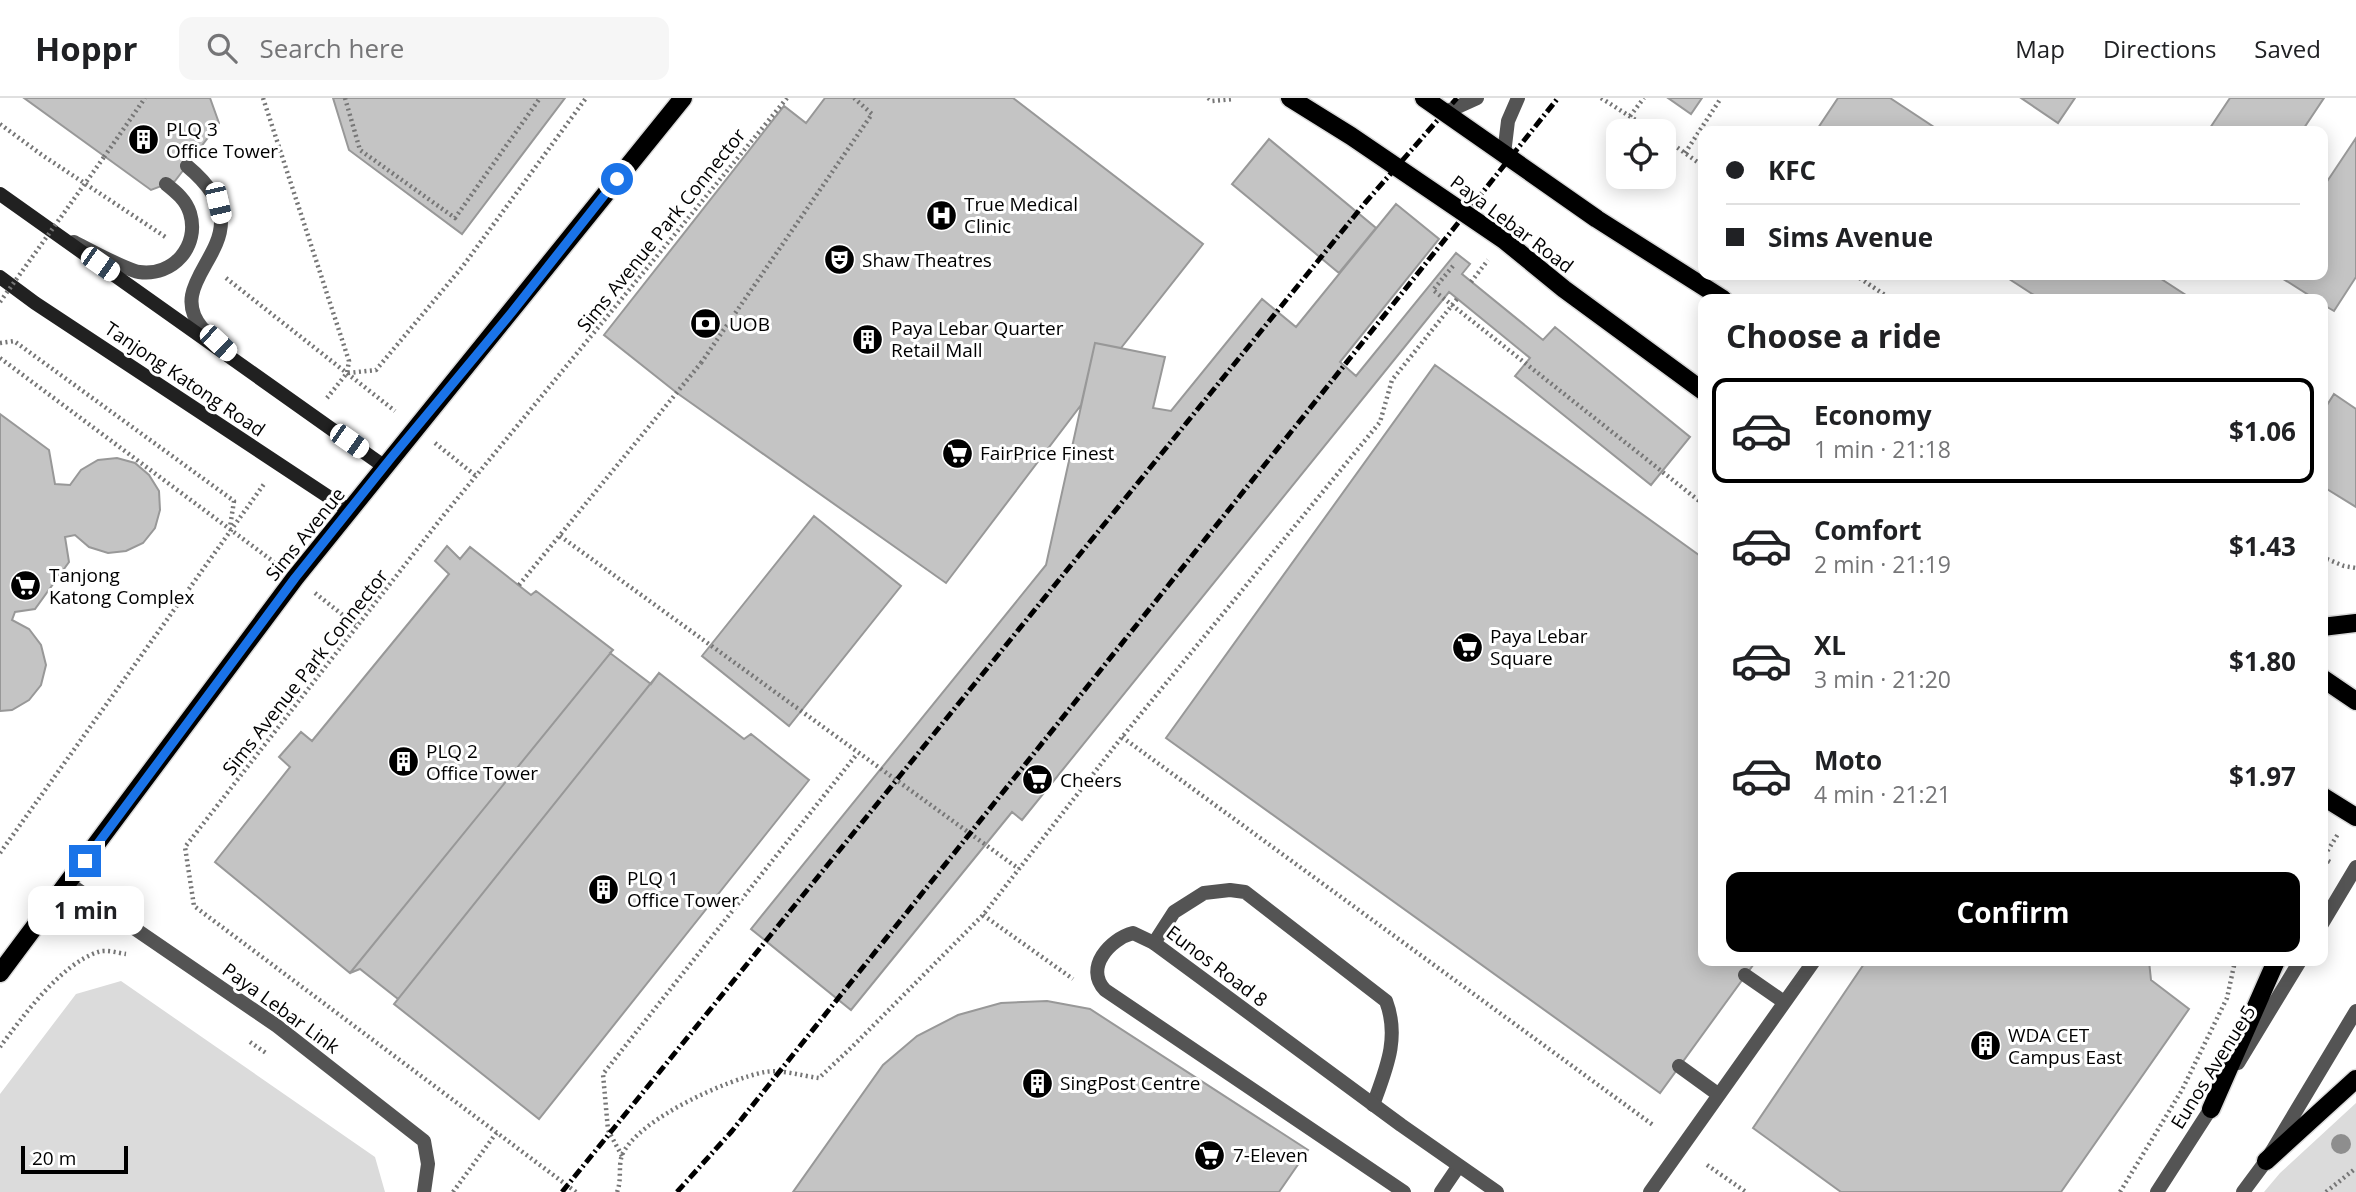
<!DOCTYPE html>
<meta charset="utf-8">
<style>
body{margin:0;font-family:"Open Sans",sans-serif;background:#f6f6f6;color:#202124;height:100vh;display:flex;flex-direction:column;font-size:26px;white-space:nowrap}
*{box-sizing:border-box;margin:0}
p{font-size:23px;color:#757577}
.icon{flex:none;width:38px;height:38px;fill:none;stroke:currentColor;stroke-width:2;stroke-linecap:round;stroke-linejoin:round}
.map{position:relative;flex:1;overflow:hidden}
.drawer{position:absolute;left:1698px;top:196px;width:630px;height:672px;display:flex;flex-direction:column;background:#fff;border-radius:14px;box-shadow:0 4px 18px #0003}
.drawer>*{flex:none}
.banner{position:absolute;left:1698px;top:28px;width:630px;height:154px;border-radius:14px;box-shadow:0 4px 18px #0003;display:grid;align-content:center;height:154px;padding:0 28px;background:#fff}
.buttons{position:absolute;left:1606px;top:21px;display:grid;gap:14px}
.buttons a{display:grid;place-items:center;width:70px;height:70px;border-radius:14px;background:#fff;box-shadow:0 4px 18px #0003;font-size:35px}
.scale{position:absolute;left:21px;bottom:18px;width:107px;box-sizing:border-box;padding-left:7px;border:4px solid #000;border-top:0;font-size:19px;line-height:24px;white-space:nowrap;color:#000;-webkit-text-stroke:5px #fff;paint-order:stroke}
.end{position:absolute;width:32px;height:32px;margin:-16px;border:9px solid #1a73e8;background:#fff;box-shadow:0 0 0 4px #fff}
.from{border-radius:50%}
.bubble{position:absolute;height:49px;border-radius:14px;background:#fff;box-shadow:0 4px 18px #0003;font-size:23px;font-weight:700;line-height:49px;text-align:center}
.car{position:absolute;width:21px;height:42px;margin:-21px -10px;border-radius:9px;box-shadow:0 0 5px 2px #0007;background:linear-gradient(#fff 24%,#345 0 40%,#fff 0 76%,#345 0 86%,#fff 0)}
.banner b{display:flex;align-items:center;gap:24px;height:66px;font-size:26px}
.banner b+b{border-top:2px solid #e0e0e0}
.banner i{width:18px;height:18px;background:#202124}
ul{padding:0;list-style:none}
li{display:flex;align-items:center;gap:21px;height:105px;margin:0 14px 10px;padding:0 14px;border:4px solid transparent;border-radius:14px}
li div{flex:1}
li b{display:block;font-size:26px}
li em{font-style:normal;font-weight:700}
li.on{border-color:#000}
li>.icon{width:63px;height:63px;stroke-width:1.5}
h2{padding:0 28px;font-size:32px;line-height:84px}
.cta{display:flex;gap:14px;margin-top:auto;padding:14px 28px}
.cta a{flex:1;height:80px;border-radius:14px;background:#000;color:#fff;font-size:28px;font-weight:700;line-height:80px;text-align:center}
header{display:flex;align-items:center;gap:42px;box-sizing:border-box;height:98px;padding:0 35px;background:#fff;border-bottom:2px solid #e0e0e0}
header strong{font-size:33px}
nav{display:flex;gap:38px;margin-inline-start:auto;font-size:24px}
.search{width:490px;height:63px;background:#f6f6f6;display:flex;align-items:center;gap:18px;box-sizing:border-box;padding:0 24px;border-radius:14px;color:#757577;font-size:26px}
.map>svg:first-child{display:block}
.green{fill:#dbdbdb}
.building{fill:#c4c4c4;stroke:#989898;stroke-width:2}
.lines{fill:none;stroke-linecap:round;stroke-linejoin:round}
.primary-casing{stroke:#dbdbdb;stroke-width:21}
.path{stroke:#767676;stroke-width:4.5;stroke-dasharray:2 3.5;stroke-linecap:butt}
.lane{stroke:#545454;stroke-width:14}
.street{stroke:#545454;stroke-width:14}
.secondary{stroke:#212121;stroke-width:14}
.primary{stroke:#000;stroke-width:18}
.rail{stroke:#000;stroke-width:5;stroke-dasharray:10 3.5 2 3.5;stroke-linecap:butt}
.path-bridge{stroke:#767676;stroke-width:4.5;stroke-dasharray:2 3.5;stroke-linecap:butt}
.tree{fill:#8e8e8e}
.route{stroke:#1a73e8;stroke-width:9}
.labels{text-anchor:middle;stroke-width:6;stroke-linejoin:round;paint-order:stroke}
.poi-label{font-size:19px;fill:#000;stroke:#fff;text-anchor:start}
.street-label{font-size:19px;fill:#000;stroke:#fff}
</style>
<header>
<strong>Hoppr</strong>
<div class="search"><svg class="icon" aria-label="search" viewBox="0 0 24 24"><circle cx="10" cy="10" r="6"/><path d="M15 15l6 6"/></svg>Search here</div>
<nav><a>Map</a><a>Directions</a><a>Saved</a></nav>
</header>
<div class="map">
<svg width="2356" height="1094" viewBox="0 0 2356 1094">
<rect width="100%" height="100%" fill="#fff"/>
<!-- green -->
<path class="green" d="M121 883 375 1059 385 1094H0V996L76 896Z
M2356 1005V1094H2264L2280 1075Z"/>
<!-- building -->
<path class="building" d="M24 0H210L219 25 175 83 151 92Z
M333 0H565L462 136 349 52Z
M825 0H1013L1203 146 1121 250 1095 245 1081 307 946 485 677 295 604 237 784 8 806 25Z
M1668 0H1702L1691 16Z
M1838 0H1890L1940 33H1816Z
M2021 0H2075L2058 25Z
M2230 0H2324L2302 33H2208Z
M2356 40V179L2334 213 2322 206V201H2315L2277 177H2322V91Z
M1269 41 1376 130 1339 175 1232 86Z
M1396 106 1439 141 1340 264 1356 278 1456 155 1470 166 1462 176 1543 242 1555 229 1690 339 1651 387 1515 278 1530 260 1449 194 1022 722 1012 714 851 912 751 831 1046 467 1095 245 1165 259 1153 310 1171 313 1262 201 1296 229Z
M2003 177H2155L2192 201H2040Z
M1435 267 1703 460V863H1756L1660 995 1166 640Z
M2334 296 2356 311V409L2322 388V315Z
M0 316 49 352 55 386 70 387 81 372 98 362 117 360 135 365 149 377 159 393 160 412 155 430 143 445 126 453 108 455 89 449 75 437 65 439 69 464 35 511 15 514 12 522 29 531 41 547 46 567 41 587 29 602 12 612 0 613Z
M814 418 901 488 789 628 702 558Z
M447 448 460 461 470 449 531 497 536 493 613 552 350 875 215 764 290 669 279 659 301 634 312 643 449 476 435 463Z
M447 448 460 461 470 449 531 497 536 493 613 552 610 555 651 586 659 575 744 641 751 636 809 682 539 1021 394 906 398 901 360 871 350 875 215 764 290 669 279 659 301 634 312 643 449 476 435 463Z
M659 575 744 641 751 636 809 682 539 1021 394 906Z
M1866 863H2149L2151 882 2189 911 2061 1094H1841L1753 1030Z
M1047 903 1090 911 1308 1052 1279 1094H793L883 967 917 938 958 917 1001 905Z"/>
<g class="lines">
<defs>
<path id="primary" d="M1290 0 1351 38 1504 142 1564 191 1703 293
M1424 0 1597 121 1723 201
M2322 529 2356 525
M2322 580 2356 603
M2322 698 2356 719
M0 875 295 480 683 0
M2211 1011 2276 863
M2266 1063 2356 981"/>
</defs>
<!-- primary casing -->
<use href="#primary" class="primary-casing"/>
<!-- path -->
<path class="path" d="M263 0 349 263 347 275 327 300
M345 0 360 52 455 120 540 0
M1208 0 1212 3 1234 1
M1601 0 1653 33
M1630 18 1644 0
M0 26 42 57 167 140
M1664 40 1703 68
M1685 55 1721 0
M104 59 145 0
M1453 168 1433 192 1703 406
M1855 177 1891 201
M226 180 395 313
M1471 184 1488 162
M0 245 14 243 234 403 230 429
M0 260 274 464
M701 265 872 16 854 0
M348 275 376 272 463 168 586 0
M435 345 476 378
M560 438 1019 771
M2322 459 2344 468 2356 470
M315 495 358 529
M1122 639 1653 1027
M0 755 264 386
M2330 764 2323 760 2338 736
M983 817 1073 881
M250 944 266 955
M0 949C23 918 61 866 98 854 106 851 118 855 126 856
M622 1058 608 1032 603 976 857 656
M1707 1067 1746 1094
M453 1094 497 1034
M576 1094 194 808 185 749 443 418 787 0
M617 1094C622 1082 618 1068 622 1057 638 1021 728 981 765 974 781 971 802 978 819 980L853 948 983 817 1122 639 1380 324 1392 282 1457 201
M2120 1094 2182 992 2227 900 2235 863
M2326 1094 2356 1070"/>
<!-- lane -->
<path class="lane" d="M1446 14 1477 0
M1504 56 1508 23 1518 0
M187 68C276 142 157 176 202 230 207 235 213 240 218 245
M74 144C88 151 126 172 139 174 173 179 200 148 190 115 186 102 176 94 166 86
M68 785 277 928 424 1043 428 1066 424 1094
M1154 845 1174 814 1204 795 1230 792 1245 794 1386 903C1400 940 1386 971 1373 1007
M1745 877 1784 904
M1679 968 1719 997
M1441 1094 1458 1069
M1650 1094 1814 863"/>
<!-- street -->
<path class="street" d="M2322 826 2356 769
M2238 965 2300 863
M1404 1094 1105 892C1084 870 1110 841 1133 835L1154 845 1401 1027 1497 1094
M2157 1094 2215 1004
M2243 1094 2266 1063 2356 913"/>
<!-- secondary -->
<path class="secondary" d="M0 96 385 369
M0 179 35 205 350 413"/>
<!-- primary -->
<use href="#primary" class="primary"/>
<!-- rail -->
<path class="rail" d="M562 1094 1365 105 1457 0
M677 1094 732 1033 1558 0"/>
<!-- path-bridge -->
<path class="path-bridge" d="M0 204 104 59
M519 487 701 265"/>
</g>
<!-- trees -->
<circle class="tree" cx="2341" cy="1046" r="10"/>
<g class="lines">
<!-- route -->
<path class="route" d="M85 763 295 480 391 360 512 214 617 81"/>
</g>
<!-- icons -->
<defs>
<symbol id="building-disc" viewBox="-11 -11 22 22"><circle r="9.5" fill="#000" stroke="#fff"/><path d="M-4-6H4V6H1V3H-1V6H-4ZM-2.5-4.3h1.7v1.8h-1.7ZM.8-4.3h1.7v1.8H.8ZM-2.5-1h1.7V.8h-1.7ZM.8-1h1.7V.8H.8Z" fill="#fff"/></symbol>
<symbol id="hospital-disc" viewBox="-11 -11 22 22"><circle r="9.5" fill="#000" stroke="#fff"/><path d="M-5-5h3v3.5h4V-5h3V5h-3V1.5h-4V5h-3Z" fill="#fff"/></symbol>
<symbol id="theatre-disc" viewBox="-11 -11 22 22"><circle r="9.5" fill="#000" stroke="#fff"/><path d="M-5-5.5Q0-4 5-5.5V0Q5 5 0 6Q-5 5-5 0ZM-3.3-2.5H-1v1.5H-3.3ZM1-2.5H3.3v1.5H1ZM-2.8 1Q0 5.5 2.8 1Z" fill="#fff"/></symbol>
<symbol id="bank-disc" viewBox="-11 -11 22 22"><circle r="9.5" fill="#000" stroke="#fff"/><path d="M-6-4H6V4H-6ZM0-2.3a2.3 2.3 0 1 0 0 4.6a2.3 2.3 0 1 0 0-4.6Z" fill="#fff"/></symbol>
<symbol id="supermarket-disc" viewBox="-11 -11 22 22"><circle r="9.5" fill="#000" stroke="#fff"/><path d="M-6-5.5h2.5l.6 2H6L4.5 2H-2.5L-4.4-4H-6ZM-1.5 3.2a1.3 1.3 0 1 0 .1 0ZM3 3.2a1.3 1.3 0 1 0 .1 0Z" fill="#fff"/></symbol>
</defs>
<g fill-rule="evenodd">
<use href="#building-disc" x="126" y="24" width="35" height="35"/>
<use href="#hospital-disc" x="924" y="100" width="35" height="35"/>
<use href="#theatre-disc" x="822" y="144" width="35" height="35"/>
<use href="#bank-disc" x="688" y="208" width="35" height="35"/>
<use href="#building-disc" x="850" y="224" width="35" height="35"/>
<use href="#supermarket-disc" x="940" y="338" width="35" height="35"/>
<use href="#supermarket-disc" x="8" y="470" width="35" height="35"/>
<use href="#supermarket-disc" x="1450" y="532" width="35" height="35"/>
<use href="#building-disc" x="386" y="646" width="35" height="35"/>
<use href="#supermarket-disc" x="1020" y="664" width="35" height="35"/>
<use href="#building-disc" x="586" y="774" width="35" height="35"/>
<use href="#building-disc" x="1968" y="930" width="35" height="35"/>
<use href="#building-disc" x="1020" y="968" width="35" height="35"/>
<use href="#supermarket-disc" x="1192" y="1040" width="35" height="35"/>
</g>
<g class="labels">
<!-- poi labels -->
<g class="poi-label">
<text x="166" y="38">PLQ 3<tspan x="166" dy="22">Office Tower</tspan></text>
<text x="964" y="113">True Medical<tspan x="964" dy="22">Clinic</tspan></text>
<text x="862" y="169">Shaw Theatres</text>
<text x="729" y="233">UOB</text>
<text x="891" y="237">Paya Lebar Quarter<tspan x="891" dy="22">Retail Mall</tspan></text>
<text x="980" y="362">FairPrice Finest</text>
<text x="49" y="484">Tanjong<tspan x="49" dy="22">Katong Complex</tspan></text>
<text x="1490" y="545">Paya Lebar<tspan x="1490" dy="22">Square</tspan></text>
<text x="426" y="660">PLQ 2<tspan x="426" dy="22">Office Tower</tspan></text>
<text x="1060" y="689">Cheers</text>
<text x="627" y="787">PLQ 1<tspan x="627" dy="22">Office Tower</tspan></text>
<text x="2008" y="944">WDA CET<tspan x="2008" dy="22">Campus East</tspan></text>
<text x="1060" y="992">SingPost Centre</text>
<text x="1233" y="1064">7-Eleven</text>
</g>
<!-- street labels -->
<g class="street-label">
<text transform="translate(1512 126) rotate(37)" y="7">Paya Lebar Road</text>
<text transform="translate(661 132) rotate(-51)" y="7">Sims Avenue Park Connector</text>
<text transform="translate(185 281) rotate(34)" y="7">Tanjong Katong Road</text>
<text transform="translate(305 436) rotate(-51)" y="7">Sims Avenue</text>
<text transform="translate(305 574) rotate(-52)" y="7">Sims Avenue Park Connector</text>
<text transform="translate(1217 868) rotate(37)" y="7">Eunos Road 8</text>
<text transform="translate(281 910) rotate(36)" y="7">Paya Lebar Link</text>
<text transform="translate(2213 969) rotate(-58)" y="7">Eunos Avenue 5</text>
</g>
</g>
</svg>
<div class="buttons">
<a><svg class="icon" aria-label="locate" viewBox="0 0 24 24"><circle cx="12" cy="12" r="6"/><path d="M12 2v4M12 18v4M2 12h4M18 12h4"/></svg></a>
</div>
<div class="scale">20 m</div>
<i class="end from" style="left:617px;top:81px"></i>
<i class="end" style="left:85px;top:763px"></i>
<div class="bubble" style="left:28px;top:788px;width:116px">1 min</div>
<i class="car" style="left:218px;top:105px;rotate:167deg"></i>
<i class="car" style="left:100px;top:166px;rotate:125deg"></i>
<i class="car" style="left:218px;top:245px;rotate:133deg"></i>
<i class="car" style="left:349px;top:343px;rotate:125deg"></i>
<div class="banner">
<b><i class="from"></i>KFC</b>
<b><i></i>Sims Avenue</b>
</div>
<section class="drawer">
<h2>Choose a ride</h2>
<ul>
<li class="on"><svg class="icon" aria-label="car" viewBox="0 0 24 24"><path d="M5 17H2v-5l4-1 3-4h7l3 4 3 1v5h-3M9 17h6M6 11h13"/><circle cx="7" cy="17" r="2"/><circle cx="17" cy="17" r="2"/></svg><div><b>Economy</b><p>1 min · 21:18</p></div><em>$1.06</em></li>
<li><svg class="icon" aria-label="car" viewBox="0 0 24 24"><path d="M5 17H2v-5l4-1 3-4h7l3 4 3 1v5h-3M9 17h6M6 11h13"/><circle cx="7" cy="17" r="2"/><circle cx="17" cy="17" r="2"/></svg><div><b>Comfort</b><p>2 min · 21:19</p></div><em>$1.43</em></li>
<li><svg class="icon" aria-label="car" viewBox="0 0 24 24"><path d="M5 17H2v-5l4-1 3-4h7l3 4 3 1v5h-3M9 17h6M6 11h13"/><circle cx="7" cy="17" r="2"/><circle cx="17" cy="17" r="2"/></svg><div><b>XL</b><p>3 min · 21:20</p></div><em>$1.80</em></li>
<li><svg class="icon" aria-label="car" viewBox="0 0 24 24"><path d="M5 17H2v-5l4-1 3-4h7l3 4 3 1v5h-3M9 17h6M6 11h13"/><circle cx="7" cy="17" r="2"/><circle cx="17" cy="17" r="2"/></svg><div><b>Moto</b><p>4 min · 21:21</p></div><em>$1.97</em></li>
</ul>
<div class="cta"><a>Confirm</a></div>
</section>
</div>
